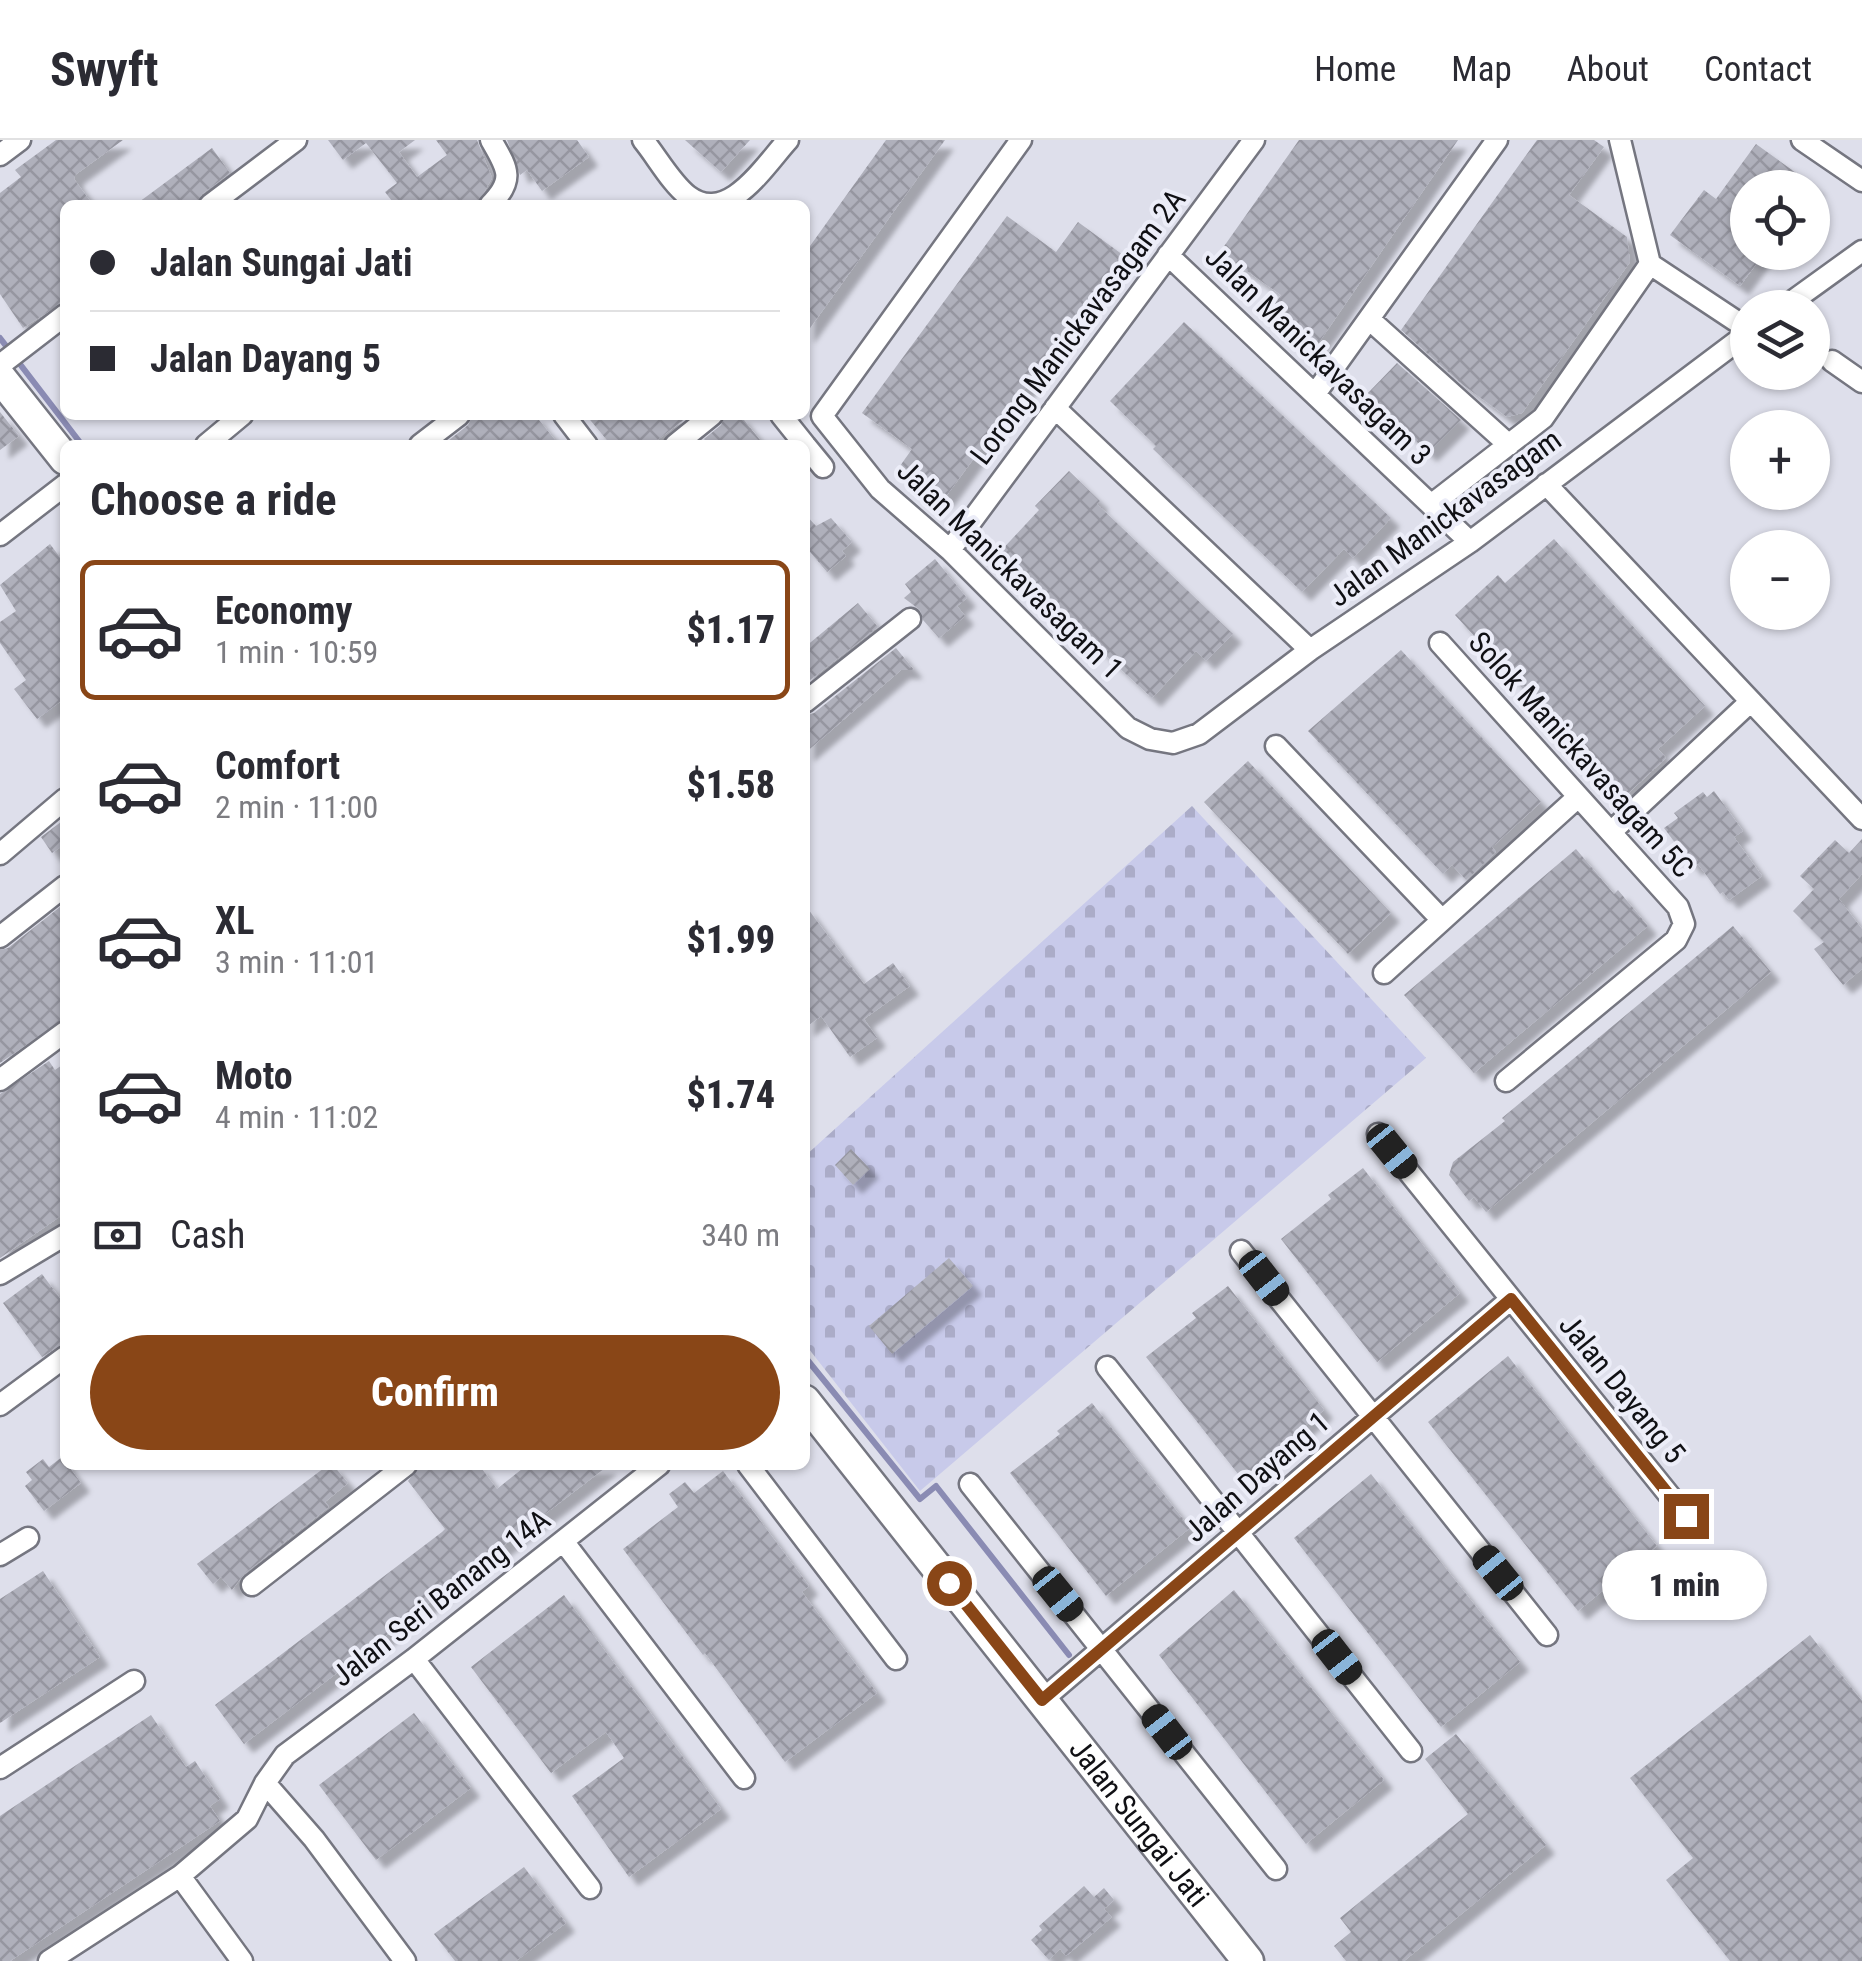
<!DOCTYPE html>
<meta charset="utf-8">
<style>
body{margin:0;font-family:"Roboto Condensed",sans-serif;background:#f2f2f3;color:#2b2b33;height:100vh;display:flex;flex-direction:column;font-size:38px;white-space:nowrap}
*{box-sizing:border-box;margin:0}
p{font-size:32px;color:#7c7c81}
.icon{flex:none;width:55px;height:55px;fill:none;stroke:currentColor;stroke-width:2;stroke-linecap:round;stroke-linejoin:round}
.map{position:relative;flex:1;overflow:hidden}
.sheet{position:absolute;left:60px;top:300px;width:750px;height:1030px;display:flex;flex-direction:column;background:#fff;border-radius:15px;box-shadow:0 2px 8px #0004}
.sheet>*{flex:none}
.hud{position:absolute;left:60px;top:60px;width:750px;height:220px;border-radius:15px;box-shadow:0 2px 8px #0004;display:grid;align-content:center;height:220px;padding:0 30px;background:#fff}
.tools{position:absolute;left:1730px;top:30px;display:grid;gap:20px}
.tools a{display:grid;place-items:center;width:100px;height:100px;border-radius:50%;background:#fff;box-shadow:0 2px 8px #0004;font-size:50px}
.end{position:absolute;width:45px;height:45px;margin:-22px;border:12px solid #894617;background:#fff;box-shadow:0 0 0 5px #fff}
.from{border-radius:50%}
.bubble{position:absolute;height:70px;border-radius:35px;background:#fff;box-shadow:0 2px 8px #0004;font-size:32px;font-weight:800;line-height:70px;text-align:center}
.car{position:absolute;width:30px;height:60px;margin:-30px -15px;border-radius:12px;box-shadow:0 0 8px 2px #0007;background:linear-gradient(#222 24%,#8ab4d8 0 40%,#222 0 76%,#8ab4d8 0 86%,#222 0)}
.hud b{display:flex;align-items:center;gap:35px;height:95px;font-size:38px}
.hud b+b{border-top:2px solid #e1e1e2}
.hud i{width:25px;height:25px;background:#2b2b33}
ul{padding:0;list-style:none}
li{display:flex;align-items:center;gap:30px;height:140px;margin:0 20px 15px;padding:0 10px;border:5px solid transparent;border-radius:15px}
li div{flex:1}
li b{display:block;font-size:38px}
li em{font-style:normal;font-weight:800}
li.selected{border-color:#894617}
li>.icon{width:90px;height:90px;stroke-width:1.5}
h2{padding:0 30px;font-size:45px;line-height:120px}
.pay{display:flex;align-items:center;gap:25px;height:110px;padding:0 30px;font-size:38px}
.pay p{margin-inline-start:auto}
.action{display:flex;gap:20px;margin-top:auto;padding:20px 30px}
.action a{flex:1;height:115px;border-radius:60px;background:#894617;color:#fff;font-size:40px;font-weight:800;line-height:115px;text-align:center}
header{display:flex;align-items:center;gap:60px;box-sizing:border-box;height:140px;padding:0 50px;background:#fff;border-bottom:2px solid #e1e1e2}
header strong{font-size:48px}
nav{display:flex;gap:55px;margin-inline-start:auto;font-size:35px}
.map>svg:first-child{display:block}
.cemetery{fill:url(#cemetery-stones)}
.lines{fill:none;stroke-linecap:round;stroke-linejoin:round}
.stream{stroke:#8a8bb3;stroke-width:6}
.building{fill:url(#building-cross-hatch);filter:url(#shadow)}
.minor-casing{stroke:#757680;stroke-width:25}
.secondary-casing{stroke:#757680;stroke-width:35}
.minor{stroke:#fff;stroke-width:20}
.secondary{stroke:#fff;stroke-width:30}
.route{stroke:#894617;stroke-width:12}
.labels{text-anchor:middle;stroke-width:8;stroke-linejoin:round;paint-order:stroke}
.street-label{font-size:30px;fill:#101014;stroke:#ecedf8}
</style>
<header>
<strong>Swyft</strong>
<nav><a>Home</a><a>Map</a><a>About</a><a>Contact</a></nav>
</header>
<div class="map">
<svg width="1862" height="1821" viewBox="0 0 1862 1821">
<defs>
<pattern id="cemetery-stones" width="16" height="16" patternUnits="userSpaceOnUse" patternTransform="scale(2.5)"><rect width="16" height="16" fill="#c8caea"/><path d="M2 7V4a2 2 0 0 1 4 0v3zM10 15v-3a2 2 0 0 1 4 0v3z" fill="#abacc8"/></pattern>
<pattern id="building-cross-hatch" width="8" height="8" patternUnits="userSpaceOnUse" patternTransform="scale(2.5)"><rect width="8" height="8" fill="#afb0bb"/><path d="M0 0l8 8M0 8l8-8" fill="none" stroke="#9696a0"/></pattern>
<filter id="shadow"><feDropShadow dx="9" dy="9" stdDeviation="2.5" flood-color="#0004"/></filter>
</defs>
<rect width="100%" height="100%" fill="#dedfeb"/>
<!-- cemetery -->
<path class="cemetery" d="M1192 666 1426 918 920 1351 805 1204V1016Z"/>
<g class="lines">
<!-- stream -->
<path class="stream" d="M0 198 82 305
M805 1217 920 1359 936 1346 1069 1515"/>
</g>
<!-- building -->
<path class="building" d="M56 0H123L75 35 74 39 93 65H65V161L23 188 0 154V53L21 37 15 30Z
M328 0H415L399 12 417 37 447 15 436 0H477L492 38 477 65H395L385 52 397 43 366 3 343 20Z
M507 0H577L589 17 542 51 527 30 520 35Z
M685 0H750L721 32Z
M886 0H945L805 195V113Z
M1299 0H1458L1313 211 1265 178 1281 155 1220 112Z
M1537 0H1594L1604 7 1569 55 1627 97 1630 122 1522 273 1507 277 1463 245 1401 190Z
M1756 4 1817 48H1748V112H1765L1740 146 1670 95 1704 50 1716 59Z
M212 8 230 33 202 54 196 65H135Z
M1007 76 1056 112 1078 82 1123 115 944 359 900 326 912 309 862 273Z
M1184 182 1391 378 1353 418 1344 409 1302 452 1153 309 1156 306 1110 261Z
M1397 223 1461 280 1428 313 1368 253Z
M0 272 19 296 0 310Z
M473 275H535L559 305H443L468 285Z
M586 275H690L651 305H611Z
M725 275H740L764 305H709L704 299 721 285Z
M1069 331 1100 361 1097 364 1233 494 1206 521 1196 511 1152 558 997 415 1039 370 1035 366Z
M805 374 816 386 831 378 852 402 842 411 846 416 827 432 805 406Z
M1554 399 1705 566 1658 609 1666 618 1623 658 1455 475 1498 435 1505 443Z
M50 404 65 424V558L37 579 14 549 26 540 0 503V482L16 471 0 445Z
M935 419 967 458 957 466 965 476 939 498 923 480 920 470 904 458 911 452 905 444Z
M858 463 878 487 805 544V507Z
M896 508 914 530H901L805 613V576L814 573Z
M1401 510 1541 662 1492 707 1496 712 1466 740 1452 725 1443 734 1308 591Z
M1248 621 1391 773 1348 814 1204 662Z
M1714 651 1743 691 1734 697 1762 736 1729 760 1723 752 1720 754 1698 724 1693 727 1664 688 1678 678 1674 673 1703 652 1707 657Z
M65 679V704L52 713 41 697Z
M1862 699V734L1839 759 1862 789V829L1843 845 1814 809 1824 802 1793 771 1814 749 1800 736 1835 700 1849 713Z
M1576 709 1614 754 1618 750 1648 786 1474 933 1404 855Z
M65 763V878L0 923V810L8 808Z
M805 765 864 844 893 823 910 846 864 879 877 898 850 917 821 876 805 888Z
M1733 786 1771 832 1486 1072 1474 1057 1469 1061 1449 1035 1453 1022 1505 981 1502 978Z
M49 921 55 930 65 923V1073L0 1118V954Z
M851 1009 870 1029 853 1045 835 1025Z
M1363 1028 1460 1153 1377 1222 1281 1099 1331 1059 1328 1055Z
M949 1118 973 1146 892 1214 869 1186Z
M42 1134 65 1165V1202L42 1217 3 1163Z
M1228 1146 1324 1270 1242 1339 1146 1217 1196 1178 1192 1173Z
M1508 1216 1657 1406 1578 1471 1428 1282Z
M1092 1263 1190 1388 1106 1456 1010 1333 1060 1294 1057 1291Z
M62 1317 81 1343 44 1371 25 1346 32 1340 26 1332 43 1319 49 1327Z
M328 1325H333L348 1343 325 1362 329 1367 244 1434 232 1450 221 1437 213 1444 197 1424Z
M420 1325H479L497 1349 527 1325H609L244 1604 215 1565 442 1392 445 1389 408 1341Z
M723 1331 809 1446 802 1452 877 1553 785 1622 705 1513 703 1515 623 1409 678 1367 669 1354 685 1342 694 1353Z
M1371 1334 1520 1522 1441 1587 1294 1398Z
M43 1431 100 1517 0 1583V1459Z
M1234 1450 1384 1640 1306 1704 1159 1515Z
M564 1455 721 1669 629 1737 572 1656 624 1618 606 1592 551 1633 471 1527Z
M1810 1495 1862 1561V1821H1730L1666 1740 1693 1718 1630 1638Z
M414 1573 471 1648 376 1720 319 1645Z
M151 1575 186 1627 195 1621 220 1659 210 1666 220 1681 10 1821H0V1676Z
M1456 1594 1546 1705 1404 1821H1346L1334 1806 1351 1792 1340 1778 1468 1674 1425 1619Z
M524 1727 566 1783 516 1821H455L434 1794Z
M1084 1746 1094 1757 1104 1748 1114 1760 1104 1769 1112 1777 1066 1816 1060 1809 1049 1820 1031 1800 1042 1790 1039 1786Z"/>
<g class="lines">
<defs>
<path id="minor" d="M643 0C657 17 671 43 688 56 728 86 765 25 788 0
M1021 0 822 276 880 349 950 410 1128 588 1150 599 1173 603 1199 594 1310 510 1470 402 1748 193
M1620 0 1650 124 1748 189
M1802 0 1862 41
M0 15 20 0
M210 65 296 0
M490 65C516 39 507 28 491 0
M1168 115 1470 402
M1783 168 1862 111
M1369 179 1509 305
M1832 221 1862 242
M0 225 65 175
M1315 254 1497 0
M1055 268 1310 510
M564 275 587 305
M781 275 805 305
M206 305 242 275
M420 305 459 275
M675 305 712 275
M805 305 823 327
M1546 344 1862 679
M1431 365 1543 278 1650 124
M0 395 65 345
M950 410 1254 0
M1440 503 1678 767 1684 784 1676 800 1506 941
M805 562 910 479
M1276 606 1442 780
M1611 692 1750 562
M0 714 65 659
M0 797 65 746
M1384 833 1578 657
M0 940 65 892
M1378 994 1686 1376
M1241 1111 1547 1495
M0 1134 65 1095
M1107 1227 1411 1611
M0 1265 65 1217
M748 1325 896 1519
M970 1344 1276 1729
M563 1401 744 1638
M0 1415 28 1398
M252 1445 406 1325
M414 1519 590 1748
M1042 1560 1511 1159
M0 1628 134 1541
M265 1643 314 1699 405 1821
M180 1736 242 1821
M49 1821 180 1736 247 1679 265 1643 285 1615 414 1519 659 1325"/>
<g id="secondary">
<path d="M0 237 65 319"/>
<path id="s1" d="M805 1261 1248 1821"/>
</g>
</defs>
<!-- minor casing -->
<use href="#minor" class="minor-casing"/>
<!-- secondary casing -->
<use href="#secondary" class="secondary-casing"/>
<!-- minor -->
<use href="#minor" class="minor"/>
<!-- secondary -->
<use href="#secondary" class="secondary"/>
</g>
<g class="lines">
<!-- route -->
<path class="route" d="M949 1443 1042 1560 1511 1159 1686 1376"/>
</g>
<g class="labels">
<!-- street labels -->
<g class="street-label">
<text transform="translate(1078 187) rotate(-53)" y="10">Lorong Manickavasagam 2A</text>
<text transform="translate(1318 216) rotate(44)" y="10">Jalan Manickavasagam 3</text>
<text transform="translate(1445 378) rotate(-36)" y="10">Jalan Manickavasagam</text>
<text transform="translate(1010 430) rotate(44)" y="10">Jalan Manickavasagam 1</text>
<text transform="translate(1581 615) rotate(48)" y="10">Solok Manickavasagam 5C</text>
<text transform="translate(1622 1249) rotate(51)" y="10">Jalan Dayang 5</text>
<text transform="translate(1257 1337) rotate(-41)" y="10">Jalan Dayang 1</text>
<text transform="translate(441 1458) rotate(-38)" y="10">Jalan Seri Banang 14A</text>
<text dy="10" stroke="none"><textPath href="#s1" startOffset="538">Jalan Sungai Jati</textPath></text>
</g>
</g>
</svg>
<div class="tools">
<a><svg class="icon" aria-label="locate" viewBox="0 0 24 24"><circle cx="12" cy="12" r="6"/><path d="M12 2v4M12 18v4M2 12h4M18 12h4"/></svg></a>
<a><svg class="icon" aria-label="layers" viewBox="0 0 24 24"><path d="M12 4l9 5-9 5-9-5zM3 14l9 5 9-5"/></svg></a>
<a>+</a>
<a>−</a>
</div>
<i class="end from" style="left:949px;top:1443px"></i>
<i class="end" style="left:1686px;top:1376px"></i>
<div class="bubble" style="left:1602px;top:1410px;width:165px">1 min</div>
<i class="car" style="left:1392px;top:1011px;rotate:141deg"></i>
<i class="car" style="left:1264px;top:1138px;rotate:142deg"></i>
<i class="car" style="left:1498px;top:1433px;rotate:321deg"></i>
<i class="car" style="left:1058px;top:1454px;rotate:141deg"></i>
<i class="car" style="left:1337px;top:1517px;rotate:142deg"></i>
<i class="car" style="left:1167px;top:1592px;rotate:322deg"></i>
<div class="hud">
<b><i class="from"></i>Jalan Sungai Jati</b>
<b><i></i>Jalan Dayang 5</b>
</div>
<section class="sheet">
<h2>Choose a ride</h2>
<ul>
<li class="selected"><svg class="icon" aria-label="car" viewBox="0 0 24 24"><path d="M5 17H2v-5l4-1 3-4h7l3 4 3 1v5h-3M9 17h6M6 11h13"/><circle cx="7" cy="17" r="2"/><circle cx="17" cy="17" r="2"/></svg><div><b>Economy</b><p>1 min · 10:59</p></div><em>$1.17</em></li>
<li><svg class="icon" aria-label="car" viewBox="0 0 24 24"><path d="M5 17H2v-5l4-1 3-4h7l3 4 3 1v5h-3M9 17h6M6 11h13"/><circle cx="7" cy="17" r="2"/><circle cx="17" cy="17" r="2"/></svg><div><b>Comfort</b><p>2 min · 11:00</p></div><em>$1.58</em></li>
<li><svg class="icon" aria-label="car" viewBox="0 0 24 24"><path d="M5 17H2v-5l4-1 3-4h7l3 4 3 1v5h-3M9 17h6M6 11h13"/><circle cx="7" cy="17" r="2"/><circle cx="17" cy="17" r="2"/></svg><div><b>XL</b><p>3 min · 11:01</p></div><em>$1.99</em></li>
<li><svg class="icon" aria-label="car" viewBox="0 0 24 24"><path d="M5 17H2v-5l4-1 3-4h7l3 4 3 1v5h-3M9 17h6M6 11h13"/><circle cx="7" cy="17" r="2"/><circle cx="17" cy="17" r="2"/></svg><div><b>Moto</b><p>4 min · 11:02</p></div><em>$1.74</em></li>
</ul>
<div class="pay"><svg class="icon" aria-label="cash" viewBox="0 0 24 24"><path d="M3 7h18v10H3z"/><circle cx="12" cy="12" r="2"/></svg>Cash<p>340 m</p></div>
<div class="action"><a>Confirm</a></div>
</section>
</div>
